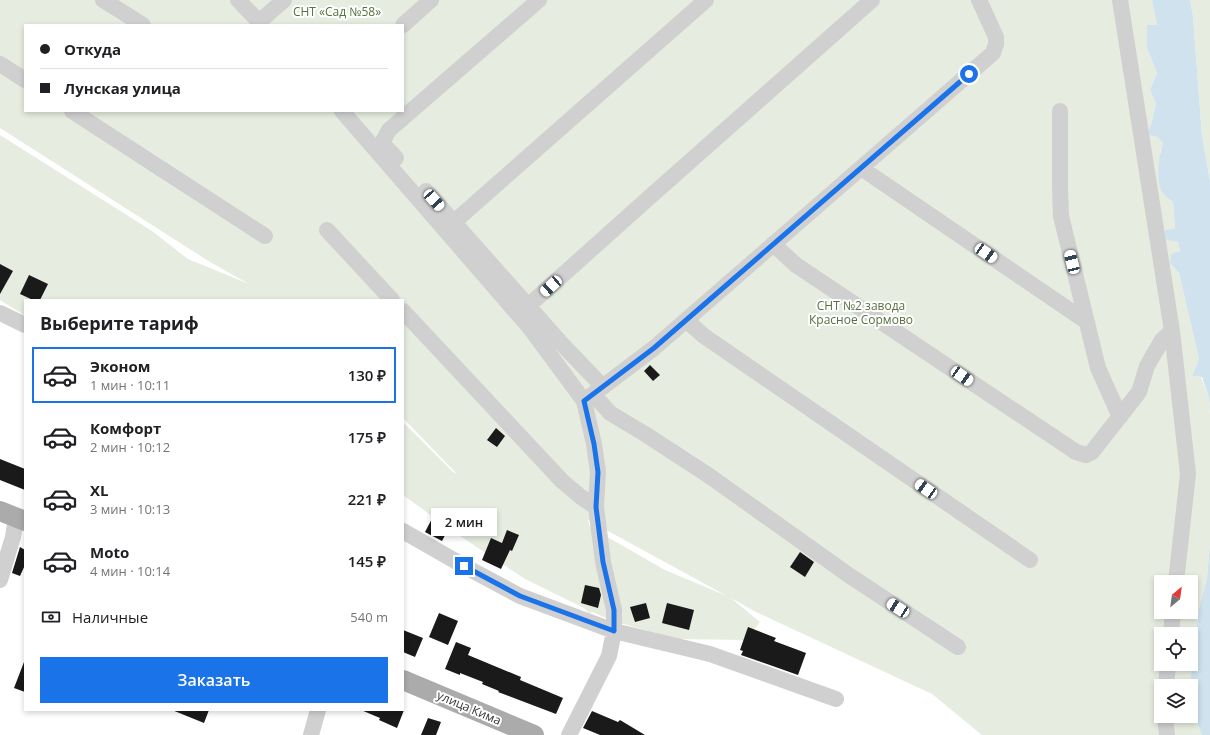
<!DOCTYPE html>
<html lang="ru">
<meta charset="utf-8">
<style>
body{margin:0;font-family:"Open Sans",sans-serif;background:#f6f6f6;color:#202124;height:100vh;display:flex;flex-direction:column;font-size:15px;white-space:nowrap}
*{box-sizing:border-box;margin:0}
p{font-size:13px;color:#757577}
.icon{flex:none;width:22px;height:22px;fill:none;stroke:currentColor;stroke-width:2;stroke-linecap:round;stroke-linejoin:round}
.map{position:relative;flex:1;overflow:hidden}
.panel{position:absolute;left:24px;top:299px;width:380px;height:412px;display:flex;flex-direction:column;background:#fff;border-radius:0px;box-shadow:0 2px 6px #0003}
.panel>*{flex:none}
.guide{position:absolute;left:24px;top:24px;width:380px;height:88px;border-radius:0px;box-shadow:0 2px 6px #0003;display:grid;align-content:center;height:88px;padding:0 16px;background:#fff}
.needle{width:26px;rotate:29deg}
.buttons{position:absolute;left:1154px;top:575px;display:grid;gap:8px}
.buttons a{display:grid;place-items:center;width:44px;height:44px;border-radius:0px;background:#fff;box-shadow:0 2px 6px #0003;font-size:20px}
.end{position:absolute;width:18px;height:18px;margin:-9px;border:5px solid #1a73e8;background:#fff;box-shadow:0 0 0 2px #fff}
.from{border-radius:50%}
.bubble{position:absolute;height:28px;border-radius:0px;background:#fff;box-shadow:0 2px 6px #0003;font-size:13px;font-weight:600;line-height:28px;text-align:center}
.car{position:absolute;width:12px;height:24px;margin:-12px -6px;border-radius:5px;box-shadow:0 0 3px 1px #0007;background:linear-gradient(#fff 24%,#345 0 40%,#fff 0 76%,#345 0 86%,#fff 0)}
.guide b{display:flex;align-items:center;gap:14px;height:38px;font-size:15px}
.guide b+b{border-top:1px solid #e0e0e0}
.guide i{width:10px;height:10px;background:#202124}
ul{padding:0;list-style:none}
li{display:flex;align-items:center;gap:12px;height:56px;margin:0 8px 6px;padding:0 8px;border:2px solid transparent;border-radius:0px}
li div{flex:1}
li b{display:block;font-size:15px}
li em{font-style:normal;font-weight:600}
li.on{border-color:#1a73e8}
li>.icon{width:36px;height:36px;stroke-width:1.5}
h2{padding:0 16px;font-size:18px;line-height:48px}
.pay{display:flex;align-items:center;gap:10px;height:44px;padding:0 16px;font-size:15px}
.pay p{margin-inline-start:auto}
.button{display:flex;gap:8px;margin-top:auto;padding:8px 16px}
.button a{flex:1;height:46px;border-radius:0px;background:#1a73e8;color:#fff;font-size:16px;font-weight:600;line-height:46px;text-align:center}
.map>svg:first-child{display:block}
.green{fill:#e6ecdf;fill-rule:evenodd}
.water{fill:#cfe2ee}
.building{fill:#1a1a1a}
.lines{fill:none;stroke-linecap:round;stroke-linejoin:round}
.minor{stroke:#d0d0d0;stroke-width:16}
.major{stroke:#ababab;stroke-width:20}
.route{stroke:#1a73e8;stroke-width:5}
.labels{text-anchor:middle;stroke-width:4;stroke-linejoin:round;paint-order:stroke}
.park-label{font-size:12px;fill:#56703f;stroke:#fff}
.street-label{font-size:12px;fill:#333;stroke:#fff}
</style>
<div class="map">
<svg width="1210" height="735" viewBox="0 0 1210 735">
<rect width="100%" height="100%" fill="#fff"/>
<!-- green -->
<path class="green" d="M0 0H1152L1157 25 1147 48 1157 73 1150 90 1156 104 1151 125 1146 133 1157 137 1163 143 1160 152 1163 193 1173 202 1175 230 1165 231 1178 241 1180 252 1170 263 1179 273 1199 359 1192 376 1201 377 1209 398 1210 416V542L1207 578 1199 608 1190 686H1161V716H1191V701V709L1202 735H982L932 694 754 611 731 598 760 622 746 640 676 639 610 620 593 612 589 613 584 608 525 579 454 532 403 495V422L453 472 457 474 403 418V300H25V315H24L0 300V135L152 231 188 259 249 284 210 262 0 128ZM25 25H403V111H25ZM588 520 727 596 665 570 590 527ZM1161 582H1191V612H1161ZM1161 634H1191V664H1161Z
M1190 0H1210V181L1202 136 1193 16Z"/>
<!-- water -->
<path class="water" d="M1152 0H1190L1193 16 1202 136 1210 181V416L1209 398 1202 377 1192 376 1199 359 1179 273 1170 263 1171 254 1180 251 1178 242 1165 239V230L1175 229 1173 202C1170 199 1166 197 1163 193 1155 184 1159 154 1163 143L1157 137 1146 134 1151 125 1156 104 1150 90 1157 73 1147 48V25H1157Z
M1210 542V735H1202L1191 709 1190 685 1199 608 1207 578Z"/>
<!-- building -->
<path class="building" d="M0 264 13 271 0 294Z
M29 275 48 284 40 300H33L20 294Z
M650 365 660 375 653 381 644 371Z
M496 428 505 436 497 447 487 440Z
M0 459 25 469V490L0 480Z
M437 509 454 518 442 541 425 532Z
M507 530 519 535 512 551 510 550 501 569 482 560 491 538 502 543Z
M20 547 25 550V565L20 576 12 573Z
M800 552 814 562 805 577 790 567Z
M585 585 599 588 601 595 598 608 581 603Z
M646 603 650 618 635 622 630 607Z
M667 603 694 610 689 630 662 623Z
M439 613 458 621 448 645 429 637Z
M748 627 776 638 774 641 806 653 798 675 741 655 743 651 740 650Z
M403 630 423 638 415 657 403 652Z
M456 642 471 648 468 655 521 677 520 680 563 698 556 714 498 692 499 691 482 684 483 682 460 673V675L445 669Z
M24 662H25V692L14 688Z
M172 710H209L204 723Z
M361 710H404L397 728 379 720 380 718Z
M592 711 618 722 620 720 645 735H600L583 728Z
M428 718 441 722 436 735H421Z"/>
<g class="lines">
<!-- minor -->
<path class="minor" d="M103 0 143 25
M238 0 262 25
M1120 0 1172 331 1188 474 1176 582
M259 22 284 0
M403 25 431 0
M0 64 25 80
M72 111 265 236
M342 111 530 328 584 401 594 444 598 472 596 507 603 562 614 610V631L609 656 569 735
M1060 111V188L1061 216 1098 368 1120 417
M396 158 384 145 383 141 389 130 539 0
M861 168 1087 322
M426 191 561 343 603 387
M454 222 706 0
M327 230 392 300
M773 244 796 265 1076 452 1086 455 1092 452 1139 392 1147 366 1162 340 1172 331
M528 306 652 195 872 0
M403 311 562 481 581 497 596 507
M0 313 25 325
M686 320 704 336 1030 560
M593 394 610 413 645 434 708 475 850 576 958 647
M584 401 654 348 993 53 996 44V37L979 0
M403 531 464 566 520 596 614 631 710 654 836 699
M0 580 13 537 16 518
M1171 634 1173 612
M1166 686 1168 664
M1165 716 1167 735
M311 735 318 710"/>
<!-- major -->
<path class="major" d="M0 511 25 521
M403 680 534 735"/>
</g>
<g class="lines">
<!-- route -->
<path class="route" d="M464 566 520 596 614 631V610L603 562 596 507 598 472 594 444 584 401 654 348 969 74"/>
</g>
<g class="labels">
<!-- park labels -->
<g class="park-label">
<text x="337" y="16">СНТ «Сад №58»</text>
<text x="861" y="310">СНТ №2 завода<tspan x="861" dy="14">Красное Сормово</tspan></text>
</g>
<!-- street labels -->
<g class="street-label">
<text transform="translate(469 708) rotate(23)" y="4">улица Кима</text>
</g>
</g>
</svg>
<div class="buttons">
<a><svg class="needle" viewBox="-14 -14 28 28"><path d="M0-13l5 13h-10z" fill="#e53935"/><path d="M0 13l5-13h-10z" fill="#757577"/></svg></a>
<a><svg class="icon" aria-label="locate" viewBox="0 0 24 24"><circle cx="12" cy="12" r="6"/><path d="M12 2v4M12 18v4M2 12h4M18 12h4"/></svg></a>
<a><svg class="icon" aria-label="layers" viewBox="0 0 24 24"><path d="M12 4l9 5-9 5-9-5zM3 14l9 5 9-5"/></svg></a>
</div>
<i class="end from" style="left:969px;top:74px"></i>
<i class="end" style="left:464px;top:566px"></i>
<div class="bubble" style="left:431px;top:508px;width:66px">2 мин</div>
<i class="car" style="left:434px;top:200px;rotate:138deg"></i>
<i class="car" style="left:986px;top:253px;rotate:124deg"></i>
<i class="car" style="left:1072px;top:262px;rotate:346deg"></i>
<i class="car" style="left:551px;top:286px;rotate:228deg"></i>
<i class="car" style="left:962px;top:376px;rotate:124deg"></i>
<i class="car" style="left:926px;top:489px;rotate:304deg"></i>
<i class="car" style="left:898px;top:608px;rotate:303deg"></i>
<div class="guide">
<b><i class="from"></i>Откуда</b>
<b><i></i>Лунская улица</b>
</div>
<section class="panel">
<h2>Выберите тариф</h2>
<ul>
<li class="on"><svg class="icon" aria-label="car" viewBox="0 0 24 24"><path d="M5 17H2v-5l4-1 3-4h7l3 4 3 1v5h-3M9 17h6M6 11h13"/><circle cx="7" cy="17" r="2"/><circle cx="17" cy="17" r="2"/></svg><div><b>Эконом</b><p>1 мин · 10:11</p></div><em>130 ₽</em></li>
<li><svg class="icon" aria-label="car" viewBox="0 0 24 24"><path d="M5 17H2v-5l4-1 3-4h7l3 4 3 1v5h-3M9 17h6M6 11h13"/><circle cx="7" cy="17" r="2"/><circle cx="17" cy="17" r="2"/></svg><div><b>Комфорт</b><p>2 мин · 10:12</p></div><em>175 ₽</em></li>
<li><svg class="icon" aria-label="car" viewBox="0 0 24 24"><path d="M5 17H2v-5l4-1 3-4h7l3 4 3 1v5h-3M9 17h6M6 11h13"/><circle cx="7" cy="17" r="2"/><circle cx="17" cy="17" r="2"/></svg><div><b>XL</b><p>3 мин · 10:13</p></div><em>221 ₽</em></li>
<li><svg class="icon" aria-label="car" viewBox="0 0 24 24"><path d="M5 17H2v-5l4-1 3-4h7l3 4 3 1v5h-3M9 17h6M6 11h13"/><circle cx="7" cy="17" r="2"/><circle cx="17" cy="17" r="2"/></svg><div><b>Moto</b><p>4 мин · 10:14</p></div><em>145 ₽</em></li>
</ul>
<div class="pay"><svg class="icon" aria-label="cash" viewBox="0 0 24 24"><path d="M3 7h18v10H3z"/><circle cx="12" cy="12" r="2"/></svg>Наличные<p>540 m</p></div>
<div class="button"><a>Заказать</a></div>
</section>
</div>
